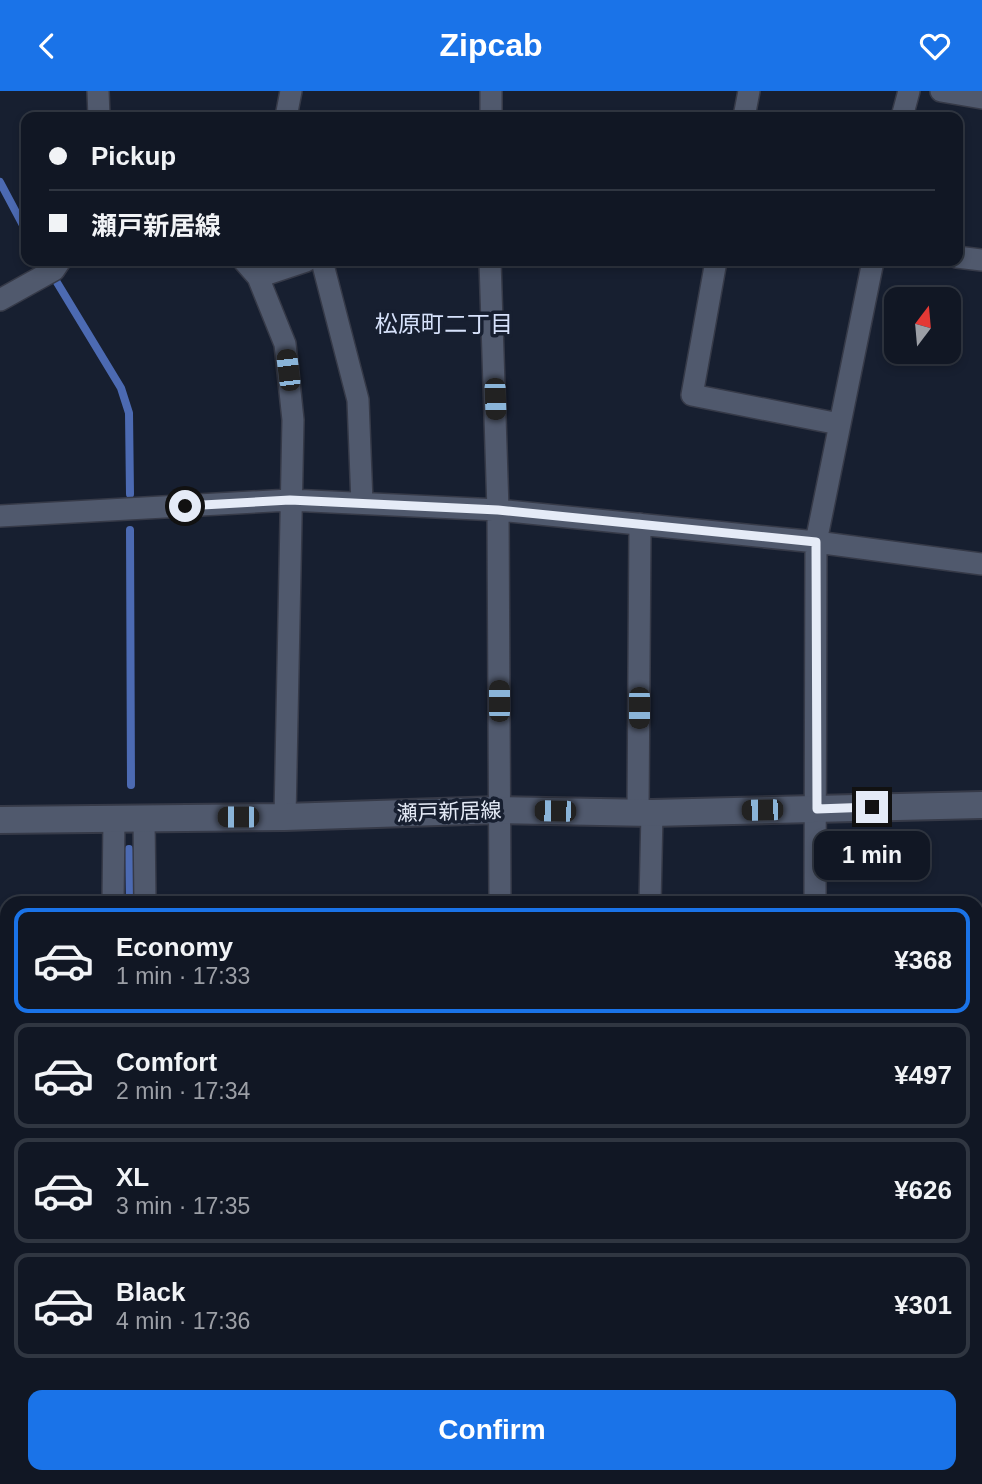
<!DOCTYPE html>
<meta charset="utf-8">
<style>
body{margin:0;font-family:Arial,"Noto Sans JP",sans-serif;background:#1e2431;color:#f1f3f6;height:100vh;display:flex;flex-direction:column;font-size:26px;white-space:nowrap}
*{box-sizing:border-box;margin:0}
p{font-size:23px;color:#9c9fa6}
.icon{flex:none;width:38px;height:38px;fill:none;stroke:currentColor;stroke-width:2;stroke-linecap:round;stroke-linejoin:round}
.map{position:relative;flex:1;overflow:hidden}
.side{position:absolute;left:0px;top:805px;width:984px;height:588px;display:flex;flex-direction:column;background:#111724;border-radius:21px 21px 0 0;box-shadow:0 4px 10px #0003,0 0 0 2px #303641}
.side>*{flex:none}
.top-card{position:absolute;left:21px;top:21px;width:942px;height:154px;border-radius:14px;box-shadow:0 4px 10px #0003,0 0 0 2px #303641;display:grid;align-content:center;height:154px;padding:0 28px;background:#111724}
.needle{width:46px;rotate:16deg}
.buttons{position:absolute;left:884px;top:196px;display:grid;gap:14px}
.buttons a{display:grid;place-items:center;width:77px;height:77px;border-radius:14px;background:#111724;box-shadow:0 4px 10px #0003,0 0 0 2px #303641;font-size:35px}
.end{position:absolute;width:32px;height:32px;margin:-16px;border:9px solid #e5ebf7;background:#111;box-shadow:0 0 0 4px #111}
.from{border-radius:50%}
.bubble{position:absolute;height:49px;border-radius:14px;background:#111724;box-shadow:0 4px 10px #0003,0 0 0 2px #303641;font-size:23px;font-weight:700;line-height:49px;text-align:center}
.car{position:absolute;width:21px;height:42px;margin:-21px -10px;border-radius:9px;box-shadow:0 0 5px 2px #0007;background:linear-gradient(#222 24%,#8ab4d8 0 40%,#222 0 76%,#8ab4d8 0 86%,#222 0)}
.top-card b{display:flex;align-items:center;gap:24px;height:66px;font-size:26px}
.top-card b+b{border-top:2px solid #303641}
.top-card i{width:18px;height:18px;background:#f1f3f6}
ul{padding:12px 0 0;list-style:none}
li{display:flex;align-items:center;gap:21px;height:105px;margin:0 14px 10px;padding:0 14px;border:4px solid #303641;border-radius:14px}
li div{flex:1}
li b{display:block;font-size:26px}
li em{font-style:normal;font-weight:700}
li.selected{border-color:#1a73e8}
li>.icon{width:63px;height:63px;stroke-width:1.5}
.action{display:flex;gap:14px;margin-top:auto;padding:14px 28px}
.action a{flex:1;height:80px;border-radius:14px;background:#1a73e8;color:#fff;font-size:28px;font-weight:700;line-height:80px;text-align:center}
header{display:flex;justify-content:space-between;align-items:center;height:91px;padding:0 28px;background:#1a73e8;color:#fff;font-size:32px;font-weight:700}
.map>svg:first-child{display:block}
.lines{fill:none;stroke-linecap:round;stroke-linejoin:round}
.stream{stroke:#4c6ab2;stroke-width:8}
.minor-casing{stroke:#363a48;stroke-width:24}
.tertiary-casing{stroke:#363a48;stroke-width:30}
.secondary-casing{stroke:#363a48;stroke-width:33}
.primary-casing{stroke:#363a48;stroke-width:37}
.minor{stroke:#50596d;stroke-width:21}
.tertiary{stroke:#50596d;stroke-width:26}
.secondary{stroke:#53648c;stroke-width:30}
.primary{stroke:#556fab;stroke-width:33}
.rail{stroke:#c9cfdc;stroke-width:5}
.route{stroke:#e5ebf7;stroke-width:9}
.labels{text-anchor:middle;stroke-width:7;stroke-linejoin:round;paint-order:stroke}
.street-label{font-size:21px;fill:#e5ebf7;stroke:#171f30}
.neighbourhood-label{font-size:23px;fill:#d6e1fa;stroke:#171f30}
</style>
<header><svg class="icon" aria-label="back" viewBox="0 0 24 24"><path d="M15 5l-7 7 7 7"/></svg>Zipcab<svg class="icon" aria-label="heart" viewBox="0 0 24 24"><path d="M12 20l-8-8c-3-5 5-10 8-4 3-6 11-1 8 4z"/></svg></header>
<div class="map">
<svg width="982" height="1393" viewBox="0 0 982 1393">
<rect width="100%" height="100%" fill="#171f30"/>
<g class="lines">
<!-- stream -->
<path class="stream" d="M0 91 26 140
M44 170 121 297 129 322 130 403
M130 439 131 694
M129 758 130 812"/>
<defs>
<path id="minor" d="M98 0 99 26
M941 0 982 7
M286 26 291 0
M491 26V0
M744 26 749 0
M902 26 909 0
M957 166 982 169
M244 170 258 186 285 253 293 329 285 726
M322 170 358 309 362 412
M490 170 498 419 500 812
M716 170 692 304 839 333
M258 186 306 170
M0 209 54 179 60 170
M0 425 290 409 498 419 816 451 982 473
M638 721 640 433
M144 728 145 812
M113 812 114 728
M650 812 652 722
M815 812 816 451 873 170
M976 890H982
M0 942 7 943
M0 1003 7 1005
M976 1045 982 1046 976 1056
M53 1393 343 1386"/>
<path id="tertiary" d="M0 729 285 726 499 719 652 722 982 714"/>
<path id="secondary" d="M976 1337 982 1336
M937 1393V1386"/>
<path id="primary" d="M0 1368 2 1393"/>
</defs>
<!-- minor casing -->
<use href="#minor" class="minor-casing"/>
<!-- tertiary casing -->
<use href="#tertiary" class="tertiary-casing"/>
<!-- secondary casing -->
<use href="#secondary" class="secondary-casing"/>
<!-- primary casing -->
<use href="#primary" class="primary-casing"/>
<!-- minor -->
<use href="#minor" class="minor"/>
<!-- tertiary -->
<use href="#tertiary" class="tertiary"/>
<!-- secondary -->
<use href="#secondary" class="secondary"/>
<!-- primary -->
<use href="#primary" class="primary"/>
<!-- rail -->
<path class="rail" d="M0 961 7 962
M0 973 7 975
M976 1073H982
M976 1086H982"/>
</g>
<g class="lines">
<!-- route -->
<path class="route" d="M185 415 290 409 498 419 816 451 817 718 872 716"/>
</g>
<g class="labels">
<!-- street labels -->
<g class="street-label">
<text transform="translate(449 721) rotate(-2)" y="7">瀬戸新居線</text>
</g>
<!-- neighbourhood labels -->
<g class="neighbourhood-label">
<text x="444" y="241">松原町二丁目</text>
</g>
</g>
</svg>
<div class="buttons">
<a><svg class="needle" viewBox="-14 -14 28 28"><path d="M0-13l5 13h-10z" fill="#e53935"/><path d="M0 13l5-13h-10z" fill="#9c9fa6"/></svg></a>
</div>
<i class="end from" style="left:185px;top:415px"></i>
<i class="end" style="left:872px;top:716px"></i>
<div class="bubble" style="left:814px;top:740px;width:116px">1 min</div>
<i class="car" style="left:288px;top:279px;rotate:353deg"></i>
<i class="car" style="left:495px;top:308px;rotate:178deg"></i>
<i class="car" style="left:499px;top:610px;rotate:0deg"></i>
<i class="car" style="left:639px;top:617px;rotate:180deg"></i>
<i class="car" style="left:762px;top:719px;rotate:269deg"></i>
<i class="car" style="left:555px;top:720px;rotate:271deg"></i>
<i class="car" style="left:238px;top:726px;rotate:270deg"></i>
<div class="top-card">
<b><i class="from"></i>Pickup</b>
<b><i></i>瀬戸新居線</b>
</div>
<section class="side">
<ul>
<li class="selected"><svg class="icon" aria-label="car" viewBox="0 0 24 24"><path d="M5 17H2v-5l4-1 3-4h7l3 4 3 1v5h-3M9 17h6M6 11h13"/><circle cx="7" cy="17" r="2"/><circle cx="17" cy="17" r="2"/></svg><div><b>Economy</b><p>1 min · 17:33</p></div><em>¥368</em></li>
<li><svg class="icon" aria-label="car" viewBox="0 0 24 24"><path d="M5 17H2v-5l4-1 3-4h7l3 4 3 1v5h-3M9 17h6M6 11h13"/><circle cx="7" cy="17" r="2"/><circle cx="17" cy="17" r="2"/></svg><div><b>Comfort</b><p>2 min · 17:34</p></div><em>¥497</em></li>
<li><svg class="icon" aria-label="car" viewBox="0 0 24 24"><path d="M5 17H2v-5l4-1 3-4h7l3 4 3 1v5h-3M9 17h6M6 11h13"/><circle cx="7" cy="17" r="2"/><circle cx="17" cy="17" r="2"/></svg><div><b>XL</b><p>3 min · 17:35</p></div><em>¥626</em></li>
<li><svg class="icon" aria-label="car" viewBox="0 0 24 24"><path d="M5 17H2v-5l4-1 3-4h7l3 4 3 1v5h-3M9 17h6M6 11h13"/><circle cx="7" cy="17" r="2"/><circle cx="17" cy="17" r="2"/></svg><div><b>Black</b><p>4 min · 17:36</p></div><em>¥301</em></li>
</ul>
<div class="action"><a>Confirm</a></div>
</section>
</div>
